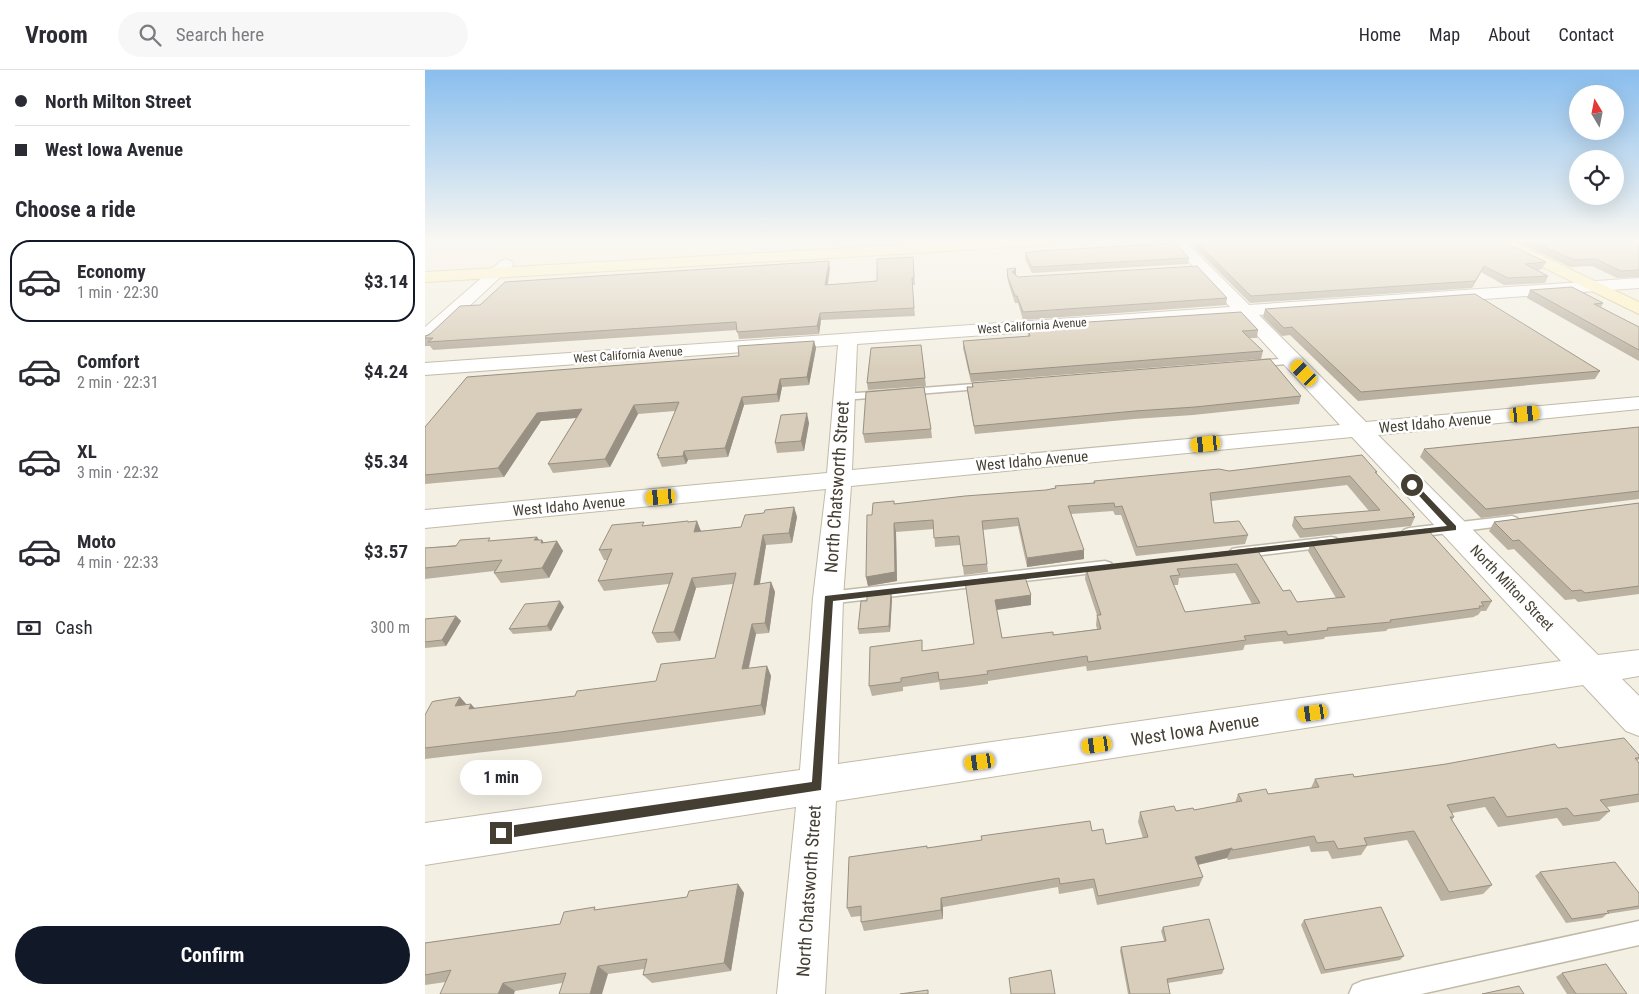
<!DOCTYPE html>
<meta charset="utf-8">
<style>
body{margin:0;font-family:"Roboto Condensed",sans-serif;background:#f7f7f7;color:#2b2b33;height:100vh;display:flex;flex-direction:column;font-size:19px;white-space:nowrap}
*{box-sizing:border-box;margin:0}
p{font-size:16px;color:#7c7c81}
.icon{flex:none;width:28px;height:28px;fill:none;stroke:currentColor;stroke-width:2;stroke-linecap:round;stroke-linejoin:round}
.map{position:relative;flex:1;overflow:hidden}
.panel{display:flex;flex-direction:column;background:#fff;width:425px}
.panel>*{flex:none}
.hud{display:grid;align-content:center;height:110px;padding:0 15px;background:#fff}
.needle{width:32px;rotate:350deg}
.tools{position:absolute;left:1144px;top:15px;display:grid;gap:10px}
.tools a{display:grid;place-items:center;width:55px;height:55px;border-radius:50%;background:#fff;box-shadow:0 5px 20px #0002;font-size:25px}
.end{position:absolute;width:22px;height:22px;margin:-11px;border:6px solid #453f33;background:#fff;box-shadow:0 0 0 2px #fff}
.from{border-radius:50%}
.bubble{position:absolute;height:35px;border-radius:18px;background:#fff;box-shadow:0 5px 20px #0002;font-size:16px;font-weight:700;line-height:35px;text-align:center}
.car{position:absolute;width:15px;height:30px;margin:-15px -8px;border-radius:6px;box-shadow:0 0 4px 1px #0007;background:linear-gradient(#f5c518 24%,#345 0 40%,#f5c518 0 76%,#345 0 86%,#f5c518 0)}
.hud b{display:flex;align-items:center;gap:18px;height:48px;font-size:19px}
.hud b+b{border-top:1px solid #e1e1e2}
.hud i{width:12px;height:12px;background:#2b2b33}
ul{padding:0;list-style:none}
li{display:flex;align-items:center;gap:15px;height:82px;margin:0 10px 8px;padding:0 5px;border:2px solid transparent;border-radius:20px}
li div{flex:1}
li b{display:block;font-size:19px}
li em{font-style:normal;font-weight:700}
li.on{border-color:#111827}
li>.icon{width:45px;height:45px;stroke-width:1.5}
h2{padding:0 15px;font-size:22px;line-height:60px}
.pay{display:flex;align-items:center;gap:12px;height:55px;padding:0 15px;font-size:19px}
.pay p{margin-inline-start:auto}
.button{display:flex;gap:10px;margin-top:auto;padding:10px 15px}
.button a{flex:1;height:58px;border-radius:30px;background:#111827;color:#fff;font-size:20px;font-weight:700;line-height:58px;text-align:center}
header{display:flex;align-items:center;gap:30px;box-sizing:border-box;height:70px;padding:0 25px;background:#fff;border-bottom:1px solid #e1e1e2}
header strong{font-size:24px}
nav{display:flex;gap:28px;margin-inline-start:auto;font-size:18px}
.search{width:350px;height:45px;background:#f7f7f7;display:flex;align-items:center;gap:12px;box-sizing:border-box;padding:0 18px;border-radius:28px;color:#7c7c81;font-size:19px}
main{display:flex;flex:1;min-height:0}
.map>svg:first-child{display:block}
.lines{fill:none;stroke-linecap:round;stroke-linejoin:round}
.lane-casing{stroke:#c2baa8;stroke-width:3}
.street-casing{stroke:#c2baa8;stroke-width:2}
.secondary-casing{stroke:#d7c78f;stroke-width:2}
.lane{fill:#fff;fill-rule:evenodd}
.street{fill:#fff;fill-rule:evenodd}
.secondary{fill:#fff3c1;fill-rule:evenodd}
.wall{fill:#bbb1a1;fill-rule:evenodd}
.shaded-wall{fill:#989083}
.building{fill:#d9cebb;stroke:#989083;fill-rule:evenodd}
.route{fill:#453f33}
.labels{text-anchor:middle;stroke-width:5;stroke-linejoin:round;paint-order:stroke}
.far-street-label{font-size:12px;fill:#453f33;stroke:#fff}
.street-label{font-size:15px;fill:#453f33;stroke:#fff}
.near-street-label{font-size:18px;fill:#453f33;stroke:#fff}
</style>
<header>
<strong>Vroom</strong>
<div class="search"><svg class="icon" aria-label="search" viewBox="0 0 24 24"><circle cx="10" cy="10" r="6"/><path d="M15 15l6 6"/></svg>Search here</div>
<nav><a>Home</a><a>Map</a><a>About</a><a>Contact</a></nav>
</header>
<main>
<section class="panel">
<div class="hud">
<b><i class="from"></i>North Milton Street</b>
<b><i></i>West Iowa Avenue</b>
</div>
<h2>Choose a ride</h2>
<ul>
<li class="on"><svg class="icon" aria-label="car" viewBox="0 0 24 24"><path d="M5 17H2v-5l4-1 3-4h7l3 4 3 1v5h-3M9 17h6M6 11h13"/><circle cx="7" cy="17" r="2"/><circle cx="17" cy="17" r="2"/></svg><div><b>Economy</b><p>1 min · 22:30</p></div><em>$3.14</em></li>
<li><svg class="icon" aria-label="car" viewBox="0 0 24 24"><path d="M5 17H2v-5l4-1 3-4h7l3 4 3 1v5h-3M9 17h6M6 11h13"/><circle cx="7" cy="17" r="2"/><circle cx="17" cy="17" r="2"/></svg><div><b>Comfort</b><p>2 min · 22:31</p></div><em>$4.24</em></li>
<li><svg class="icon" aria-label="car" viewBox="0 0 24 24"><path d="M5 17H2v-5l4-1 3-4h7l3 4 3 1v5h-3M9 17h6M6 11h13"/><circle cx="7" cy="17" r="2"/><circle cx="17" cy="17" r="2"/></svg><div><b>XL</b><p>3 min · 22:32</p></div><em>$5.34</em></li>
<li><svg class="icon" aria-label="car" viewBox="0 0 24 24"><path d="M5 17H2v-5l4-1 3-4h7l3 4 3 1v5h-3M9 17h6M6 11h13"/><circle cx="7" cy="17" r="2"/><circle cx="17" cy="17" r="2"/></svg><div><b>Moto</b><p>4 min · 22:33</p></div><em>$3.57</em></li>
</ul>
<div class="pay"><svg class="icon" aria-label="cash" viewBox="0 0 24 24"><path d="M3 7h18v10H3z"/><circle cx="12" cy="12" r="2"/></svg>Cash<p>300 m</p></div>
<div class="button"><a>Confirm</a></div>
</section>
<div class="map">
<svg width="1214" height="924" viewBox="0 0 1214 924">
<rect width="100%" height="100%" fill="#f3efe3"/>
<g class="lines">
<defs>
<path id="lane" d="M868 288 872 289 873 291 872 293 829 297 824 294 829 291Z
M562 313 568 316 566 318 419 330 413 327 419 324Z
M1087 446 1092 448 1094 451 1092 454 984 468 979 466 976 463 979 460 984 458Z
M906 467 911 468 914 472 911 476 812 488 807 487 804 483 807 479 812 478Z
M680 491 686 493 688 497 686 501 403 534 397 532 395 528 397 524 403 522Z
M1214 851V875L996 924H924L928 915 937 911Z"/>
<path id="street" d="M745 171H760L824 235 1214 208V218L834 245 941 352 1214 327V339L953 365 1173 585 1214 580V606L1197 609 1214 626V666L1201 661 1158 615 411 731 400 924H352L371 737 0 795V753L375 700 388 528 401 419 0 458V440L402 403 413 275 0 305V293L805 237ZM815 247 915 355 427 400 432 274ZM927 367 1136 591 413 694 418 528 426 416Z
M81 189 86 191 89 194 86 197 7 271 0 273V257L76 191Z"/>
<path id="secondary" d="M549 171H630L628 174 623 175 0 212V202Z
M1068 171H1086L1214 232V244L1070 174Z"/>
</defs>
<!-- lane casing -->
<use href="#lane" class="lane-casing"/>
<!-- street casing -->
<use href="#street" class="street-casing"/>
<!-- secondary casing -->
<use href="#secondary" class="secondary-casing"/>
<!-- lane -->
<use href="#lane" class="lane"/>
<!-- street -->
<use href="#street" class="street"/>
<!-- secondary -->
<use href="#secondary" class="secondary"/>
</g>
<!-- wall -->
<path class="wall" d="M773 171H1076L1121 192 1117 199 1112 200 1123 206 1120 213 1079 215 1056 202 1047 218 825 233 770 178 771 172H773Z
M1090 171H1214V207L1192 208 1167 196 1145 197Z
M600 183 764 188 763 194 607 203 600 189Z
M488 187 490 215H487L490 246 396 250 394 264 314 269 312 260 8 280 5 276H0V266L55 235 405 198 403 215 452 211Z
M591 198V205L593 207 802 228 801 235 598 250 593 233H590L584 215 582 206V199Z
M1105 220 1178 233 1176 237 1214 257V291L1102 228Z
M840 239 1175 301 1170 309 933 331 865 265 857 266 838 247Z
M602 256 833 260 832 268H824L838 281 836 289 546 312 538 278V271L603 266Z
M389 271 391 278 384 315 357 317 354 332 319 335 303 387 263 390 261 394 237 397 232 385 250 341 213 344 185 397 128 403 123 394 151 348 116 351 79 407 0 414V357L314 286Z
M496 275 501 316 443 320 442 313Z
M547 313 876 326 874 334 768 345 709 349 550 364 543 326 542 317H547Z
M384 353 379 381 352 383 350 373Z
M1214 357V429L1056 448 995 387 999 379Z
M506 359 507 368 440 373 438 364Z
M804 401 952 402 951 404 989 444V446L990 447 986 456 875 468 867 456 869 447 944 441 922 415 786 431 789 453 823 465 820 474 711 486 696 445H690L688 441 646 444 659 489 602 497 593 456 558 460 563 502 539 505 535 475 510 477 509 459 471 462 472 511 443 516 441 507 447 445 469 434 621 420 630 418V416L668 413 669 411Z
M1214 433V524L1153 532 1150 529 1140 530 1089 479 1083 480 1064 461 1069 452Z
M369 437 372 447 367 473 341 475 335 514 346 512 350 522 344 563 331 564 324 598 342 596 346 606 340 645 143 672 0 689V645L42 635 50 638 150 626 231 611 290 588 308 514 271 518 255 571 232 573 227 563 244 514 179 521 173 511 183 490H179L174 480 221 455 264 452 276 461 316 457 339 443Z
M112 467 114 470H117L119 473 132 471 138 481 124 508 76 513 69 503V501L0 509V478Z
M886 472 1067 531 1061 541H1056L1053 545 1050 546 1049 547 963 559 961 561 900 567 899 569 859 574 857 571 820 575 818 580 662 601 661 596 563 611V614L541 617 515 620 514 612 478 617V621L447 626 444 616 498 581 549 575 540 511H565L606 525V535L572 540 577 568 628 565 672 559 671 555 672 545 660 509 661 499 831 478 858 521 872 532 911 528 883 481ZM810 503 827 534 760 542 748 515H753L754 508Z
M466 523 467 529 465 562 434 564 433 559Z
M139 537 126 561 88 564 84 559Z
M31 546 36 551 21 576 0 578V549Z
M1133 678 1214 685V689L1212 691 1214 693V732L1182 737 1185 741 1174 751 1138 756 1132 748 1073 757 1060 737 1027 743 1029 747 1027 750 1067 815 1058 824 1016 831 982 770 942 776 936 785 907 789 903 781 886 782 884 776 803 790 802 788 773 795 778 807 774 816 672 835 668 818 634 824 633 817 518 837V849L439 861 436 852V846L426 847 422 838 502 778 667 761 681 774 718 768 713 752 715 742 769 740 810 733 813 724H843L886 718 890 709 929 707Z
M1115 802 1214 823V839L1182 844 1177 848 1141 853 1110 806Z
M313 814 319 823 306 901 227 913 218 905 219 899 183 904 137 913 90 921 21 912 0 915V873L135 854 173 840 262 827Z
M879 850 979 886 975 890 896 904 876 855Z
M738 857 799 899 797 904 743 913 745 924H703L695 881 696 877 739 871 736 861Z
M1137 903 1202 924H1142L1131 907Z"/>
<!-- shaded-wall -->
<path class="shaded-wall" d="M404 191 405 198 401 222 400 215Z
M1059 196 1056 202 1047 218 1050 211Z
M591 198V205L587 202Z
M395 243 396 250 394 264 392 256Z
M389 271 391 278 384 315 382 307Z
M355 309 357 317 354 332 352 324Z
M317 327 319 335 303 387 300 378Z
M209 335 213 344 185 397 180 389Z
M157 339 161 347 116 351 79 407 73 398 112 343Z
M382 343 384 353 379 381 376 371Z
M259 381 263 390 261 394 258 386Z
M369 437 372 447 367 473 364 463Z
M272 451 276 461 269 462Z
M469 453 471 462 472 511 443 516 441 507Z
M338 465 341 475 333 524 329 515Z
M112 467 116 473 117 470 123 480 109 470Z
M132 471 138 481 124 508 117 498Z
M659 480V489L602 497V488Z
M267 508 271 518 255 571 249 562Z
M346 512 350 522 344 563 340 553Z
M466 523 467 529 465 562 464 556Z
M606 525V535L570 540V530Z
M135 531 139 537 126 561 122 556Z
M31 546 36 551 21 576 17 570Z
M327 554 331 564 321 609 317 599Z
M342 596 346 606 340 645 336 635Z
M35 627 44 637 30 636Z
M46 634 55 644 44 639Z
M807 778 802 788 767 796 770 787Z
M313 814 319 823 306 901 299 893Z
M516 828 518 837V849L516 840Z
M173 896 183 904 177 924H165Z
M78 913 90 921 89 924H73Z"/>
<!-- building -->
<path class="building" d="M776 171H1076L1121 192 1100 194 1123 206 1083 208 1059 196 1050 211 826 226 771 172H777Z
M1107 171H1214V200L1196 201 1171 189 1149 190Z
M751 173 764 188 607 197 600 183 612 181Z
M488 187 489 208H487L489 238 395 243 392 256 312 262 311 252 3 272 8 268H0V266L4 265 35 236 55 235 80 212 404 191 400 215 452 211V189Z
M772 196 802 228 598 242 592 226H590L583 208 582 199 591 198 587 202 593 207Z
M1147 217 1178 233 1169 234 1214 257V280L1105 220Z
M1050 224 1175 301 936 322 867 257 859 258 840 239Z
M816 242 833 260 817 261 838 281 545 304 538 271 605 266 602 256Z
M389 271 382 307 355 309 352 324 317 327 300 378 259 381 258 386 233 388 234 385H232L254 332 209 335 180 389 123 394 157 339 112 343 73 398 0 405V357L42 307 314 286 313 276Z
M496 275 500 308 442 313 446 278Z
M845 289 876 326 770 337 710 341 549 356 542 317H548L547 313Z
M499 317 506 359 438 364 441 322Z
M382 343 376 371 350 373 356 345Z
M1214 357V421L1061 439 999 379Z
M937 385 952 402H950L989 444H987L990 447 878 459 869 447 955 440 925 406 785 423 789 453 814 451 823 465 712 477 697 436 690 437 689 433 643 436 659 480 602 488 593 448 557 451 562 494 538 496 534 466 509 468 508 450 469 453 470 502 441 507 442 445H447L448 433 469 431V434L540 426 621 420 631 418 630 416 670 413 669 411 794 399 804 401Z
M1214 433V516L1160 523 1156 520 1147 521 1094 470 1088 471 1069 452Z
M369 437 364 463 338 465 329 515 346 512 340 553 327 554 317 599 342 596 336 635 135 662 0 678V645L7 632 10 631 35 627 30 636 46 634 44 639 150 626 152 621 231 611 236 594 290 588 311 503 267 508 249 562 227 563 248 503 173 511 187 479 174 480 187 455 219 452 217 456 263 451V452L272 451 269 462 316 457 320 445 339 443 340 440Z
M1002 459 1067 531 1056 532 1059 536H1054L1055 538 965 550 966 552 902 558 903 560 863 565 861 561 819 566 821 570 663 592 662 586 562 601 563 604 540 607 514 610 513 602 476 608V612L444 616 445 577 497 570V581L549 574 540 511 565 508V511L600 507 606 525 570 530 577 568 628 562V565L676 559 672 545H676L661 499 831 478 858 521 865 520 872 532 920 527 886 472ZM812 494 835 533 760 542 745 506 755 505 752 499Z
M112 467 109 470H117L116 473 132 471 117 498 69 503 77 490 0 498V478L31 476 35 470 65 468 63 471Z
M466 523 464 556 433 559 436 531H442V526Z
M135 531 122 556 84 559 100 534Z
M31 546 17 570 0 572V549Z
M1199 668 1214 685V688H1210L1214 693V724L1175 730 1185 741 1149 746 1142 738 1082 747 1069 727 1022 735 1029 747H1025L1067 815 1024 822 989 761 939 768 942 775 913 779 909 771 892 773 889 766 807 780V778L770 787 778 807 673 826 669 809 635 814 634 808 516 828V840L436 852V836L422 838 424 787 502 776V778L557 770 556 766 665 751 667 761 678 759 681 774 723 767 715 742 749 736 751 741 768 738 769 740 817 731 813 724 841 719 843 724 894 717 890 709 928 704 929 707 1021 694 1130 674 1133 678Z
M1190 792 1214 823V836L1182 841 1184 843 1147 849 1115 802Z
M313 814 299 893 218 905 222 889 173 896 165 924H134L141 903 78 913 73 924H15L26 900 0 905V873L135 854 139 842 170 837 169 840 262 827 264 821Z
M956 837 979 886 900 900 879 850Z
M784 849 799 899 742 909 745 924H705L696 877 741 871 738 857Z
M1181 894 1202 924H1151L1137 903Z
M626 900 630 924H586L584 908Z
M1094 916 1099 924H1057Z
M503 920V924H475Z"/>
<!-- sky -->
<linearGradient id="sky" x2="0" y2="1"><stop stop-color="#89beee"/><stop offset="0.57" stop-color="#faf8f2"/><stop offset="1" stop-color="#faf8f2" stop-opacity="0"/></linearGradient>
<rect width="1214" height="300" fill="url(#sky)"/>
<!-- route -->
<path class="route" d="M985 413H990L1031 456V460L408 531 396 720 76 769 71 767 69 763 71 759 76 757 387 712 400 526 1022 456 985 416Z"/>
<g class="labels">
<!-- far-street labels -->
<g class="far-street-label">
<text transform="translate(607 256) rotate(-4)" y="4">West California Avenue</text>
<text transform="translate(203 285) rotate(-4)" y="4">West California Avenue</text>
</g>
<!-- street labels -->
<g class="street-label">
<text transform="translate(1010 353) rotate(-5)" y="5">West Idaho Avenue</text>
<text transform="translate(607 391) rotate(-5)" y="5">West Idaho Avenue</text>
<text transform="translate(144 436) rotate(-5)" y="5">West Idaho Avenue</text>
<text transform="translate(1087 518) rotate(46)" y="5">North Milton Street</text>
</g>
<!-- near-street labels -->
<g class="near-street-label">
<text transform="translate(412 417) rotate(-86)" y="6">North Chatsworth Street</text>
<text transform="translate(770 660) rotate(-9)" y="6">West Iowa Avenue</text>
<text transform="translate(384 821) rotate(-86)" y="6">North Chatsworth Street</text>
</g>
</g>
</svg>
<div class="tools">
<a><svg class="needle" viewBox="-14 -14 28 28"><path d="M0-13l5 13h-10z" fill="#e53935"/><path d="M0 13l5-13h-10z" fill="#7c7c81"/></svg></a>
<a><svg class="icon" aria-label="locate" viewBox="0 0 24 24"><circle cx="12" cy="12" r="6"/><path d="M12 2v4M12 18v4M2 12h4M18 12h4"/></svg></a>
</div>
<i class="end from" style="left:987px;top:415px"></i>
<i class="end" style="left:76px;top:763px"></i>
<div class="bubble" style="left:35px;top:690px;width:82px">1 min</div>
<i class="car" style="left:879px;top:303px;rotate:316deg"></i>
<i class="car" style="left:1100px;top:344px;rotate:84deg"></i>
<i class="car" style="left:781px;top:374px;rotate:264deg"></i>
<i class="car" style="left:236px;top:427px;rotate:265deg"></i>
<i class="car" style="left:888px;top:643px;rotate:262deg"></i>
<i class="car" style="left:672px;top:675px;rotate:262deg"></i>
<i class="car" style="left:555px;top:692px;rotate:262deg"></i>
</div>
</main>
